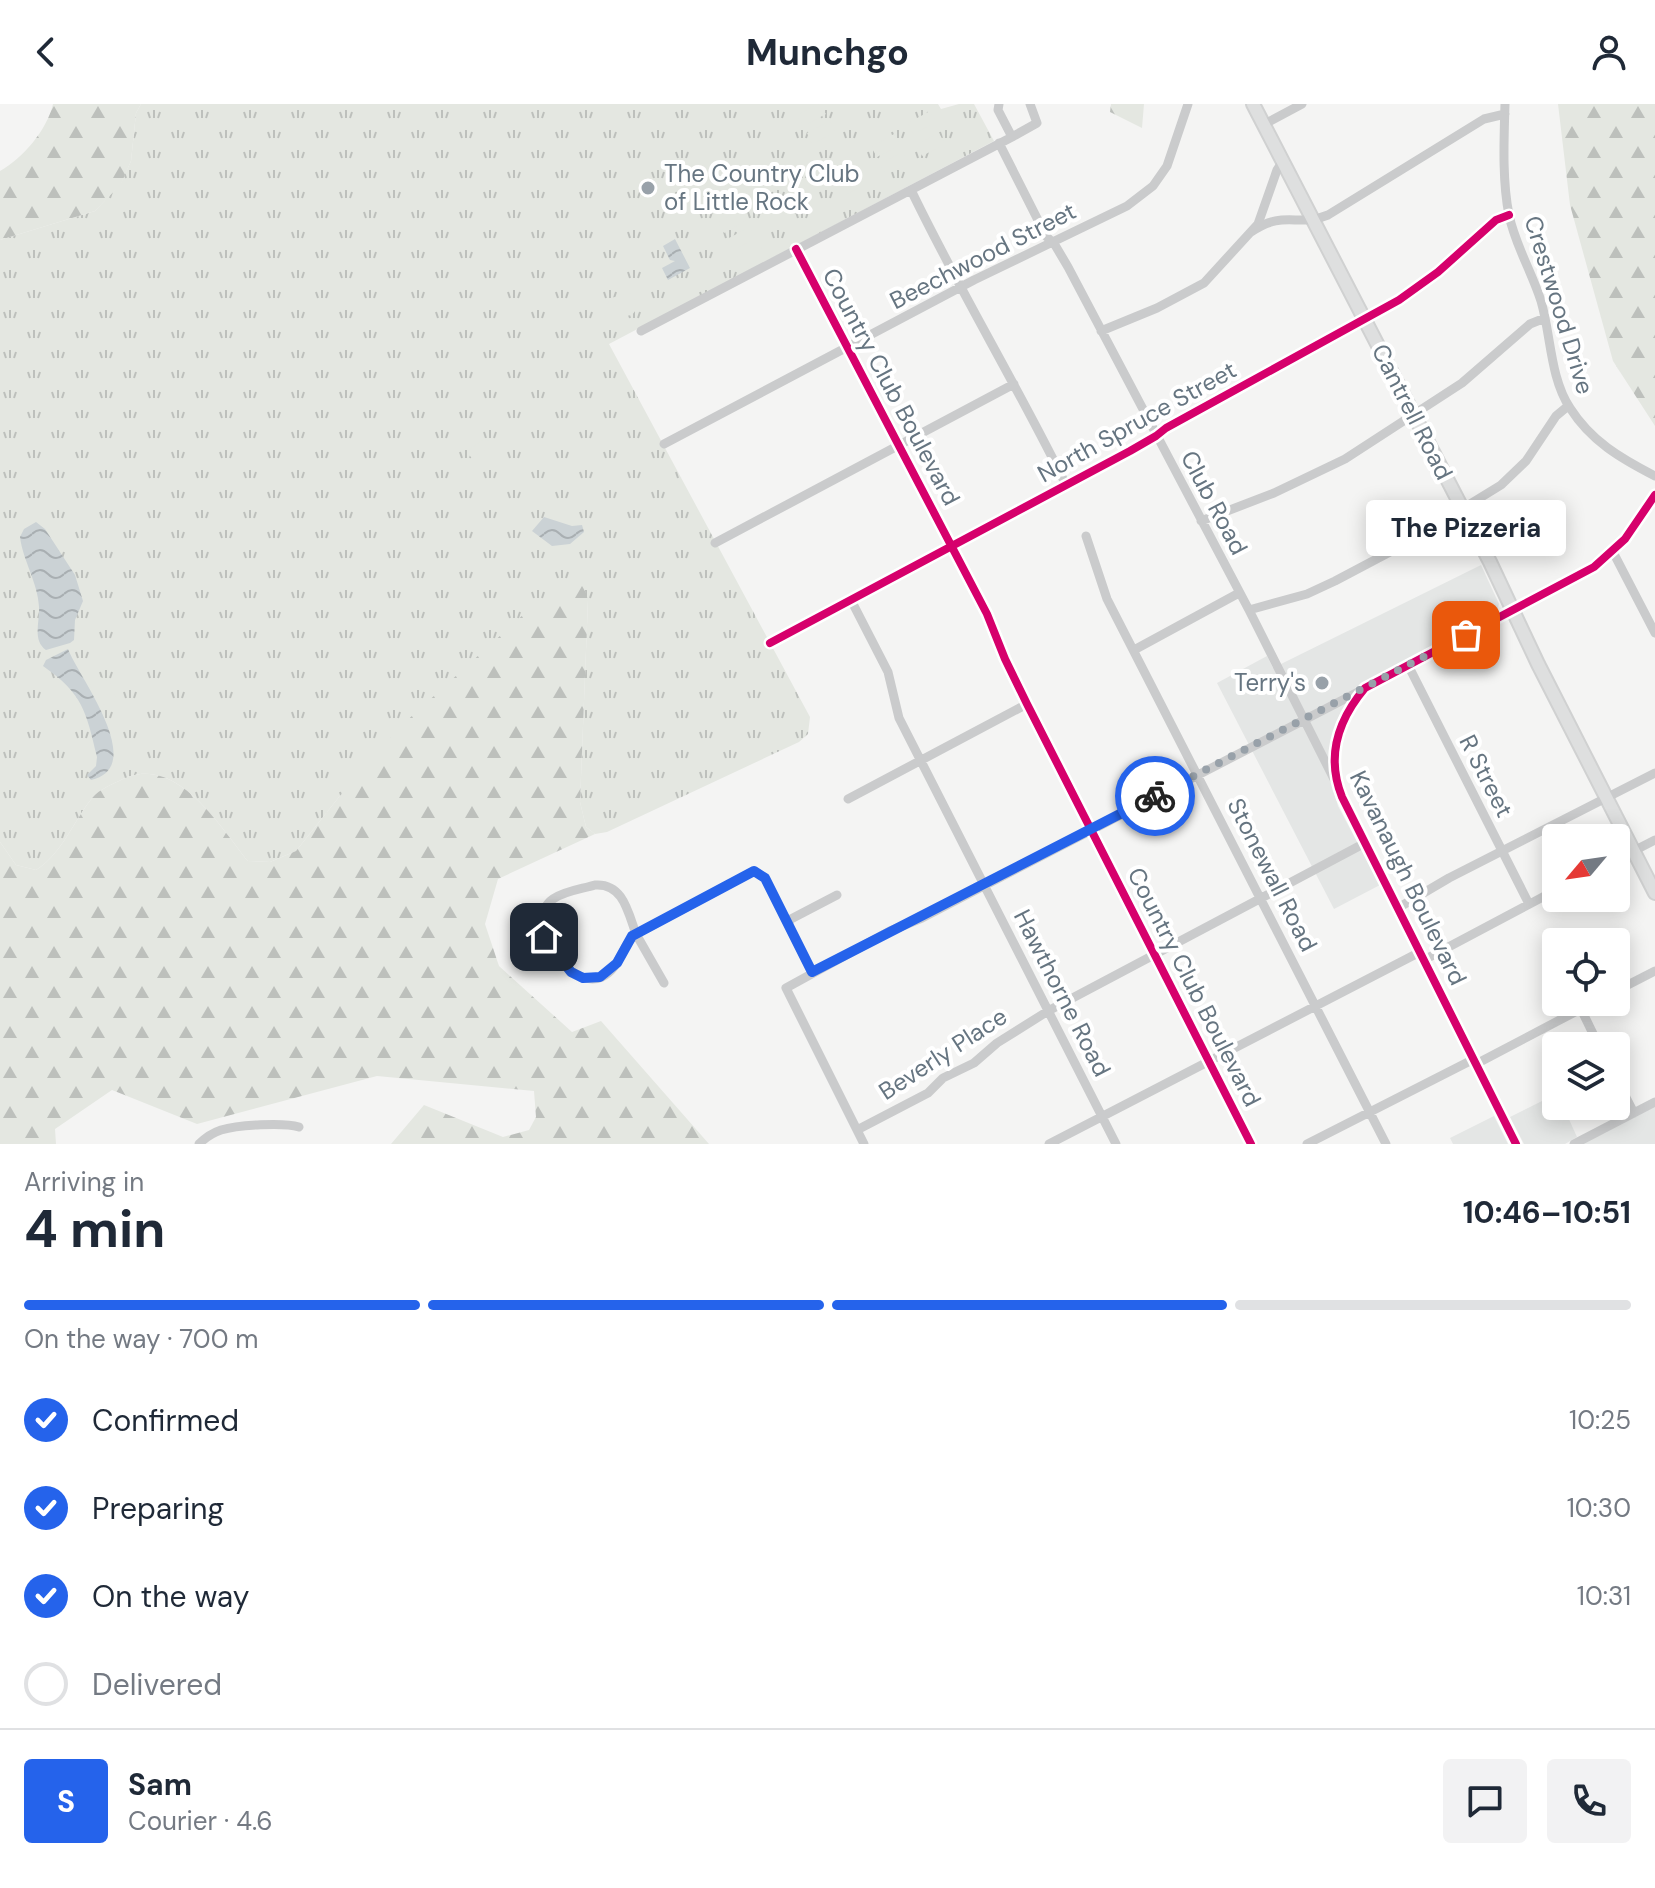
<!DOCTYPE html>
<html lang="en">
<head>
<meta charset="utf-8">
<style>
  :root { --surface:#fff; --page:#f2f2f3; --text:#1f2937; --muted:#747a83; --line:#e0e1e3; --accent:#2563eb }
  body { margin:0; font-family:"DM Sans",sans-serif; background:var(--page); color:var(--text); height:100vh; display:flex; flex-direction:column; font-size:30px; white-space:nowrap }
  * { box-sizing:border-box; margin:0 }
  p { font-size:26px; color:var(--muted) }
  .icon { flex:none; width:44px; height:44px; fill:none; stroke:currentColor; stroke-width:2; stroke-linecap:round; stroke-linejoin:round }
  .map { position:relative; height:1040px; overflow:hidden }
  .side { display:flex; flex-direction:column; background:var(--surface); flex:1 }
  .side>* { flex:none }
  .needle { width:52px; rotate:241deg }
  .fabs { position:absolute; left:1542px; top:720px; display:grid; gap:16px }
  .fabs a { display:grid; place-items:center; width:88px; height:88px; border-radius:8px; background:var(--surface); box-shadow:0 4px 20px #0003; font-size:40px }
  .pin { position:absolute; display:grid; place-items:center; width:68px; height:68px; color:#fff; margin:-34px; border-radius:16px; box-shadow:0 4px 12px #0006 }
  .courier { position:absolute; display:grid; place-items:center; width:80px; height:80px; margin:-40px; border:6px solid #2563eb; border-radius:50%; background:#fff; color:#222; box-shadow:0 2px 10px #0007 }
  .bubble { position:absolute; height:56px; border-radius:8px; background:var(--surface); box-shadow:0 4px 20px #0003; font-size:26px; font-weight:700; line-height:56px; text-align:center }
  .headline em { font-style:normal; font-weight:700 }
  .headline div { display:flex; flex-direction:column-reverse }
  .headline { display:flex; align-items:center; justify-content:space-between; height:136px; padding:0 24px }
  h1 { font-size:52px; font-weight:700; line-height:60px }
  .bar { display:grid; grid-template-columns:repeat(4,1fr); gap:12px 8px; align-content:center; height:96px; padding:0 24px }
  .bar i { height:10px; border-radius:6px; background:var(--line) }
  .bar .selected { background:var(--accent) }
  .bar p { grid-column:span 4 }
  .line { display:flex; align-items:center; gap:20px; padding:0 24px; border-top:2px solid var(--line) }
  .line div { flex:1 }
  .round { display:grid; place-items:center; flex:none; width:84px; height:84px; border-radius:8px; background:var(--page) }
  ol { padding:0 24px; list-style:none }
  li { display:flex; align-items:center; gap:24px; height:88px }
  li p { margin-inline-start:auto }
  li .icon { padding:8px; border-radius:50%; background:var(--accent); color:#fff; stroke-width:4 }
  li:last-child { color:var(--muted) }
  li i { width:44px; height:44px; border:4px solid var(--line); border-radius:50% }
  header { display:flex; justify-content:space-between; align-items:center; height:104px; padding:0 24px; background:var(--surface); font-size:36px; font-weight:700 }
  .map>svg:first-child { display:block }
</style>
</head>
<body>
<header><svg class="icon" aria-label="back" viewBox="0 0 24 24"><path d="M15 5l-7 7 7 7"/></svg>Munchgo<svg class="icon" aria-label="person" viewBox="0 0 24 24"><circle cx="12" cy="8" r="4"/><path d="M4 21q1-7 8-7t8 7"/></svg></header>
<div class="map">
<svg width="1655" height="1040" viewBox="0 0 1655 1040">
  <defs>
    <pattern id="grass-tufts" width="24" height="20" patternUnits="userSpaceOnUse" patternTransform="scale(2)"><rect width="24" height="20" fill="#e4e7e1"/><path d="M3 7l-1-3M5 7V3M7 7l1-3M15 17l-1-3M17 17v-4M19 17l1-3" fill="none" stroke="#bdc0bc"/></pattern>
    <pattern id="forest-firs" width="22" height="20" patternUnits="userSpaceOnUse" patternTransform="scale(2)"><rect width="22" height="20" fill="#e4e7e1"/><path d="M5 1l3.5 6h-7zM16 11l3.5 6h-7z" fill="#bdc0bc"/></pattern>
    <pattern id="water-waves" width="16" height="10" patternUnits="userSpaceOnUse" patternTransform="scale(2)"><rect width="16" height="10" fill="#cbd2d5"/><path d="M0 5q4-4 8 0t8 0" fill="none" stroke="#a9afb2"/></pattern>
  </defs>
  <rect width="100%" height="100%" fill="#f4f4f3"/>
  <path fill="#e4e6e5" d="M1481,461L1499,500L1497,508L1356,583L1338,615L1330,654L1333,684L1338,702L1380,781L1334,805L1217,579L1267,552L1273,564L1283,559Z
    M1556,990V1002H1563L1577,1033L1565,1040H1524L1510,1013Z
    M1655,998V1040H1574Z
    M1494,1012L1508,1040H1453L1450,1034Z"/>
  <path fill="url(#grass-tufts)" d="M141,0H938L941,5L959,0H974L994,37L609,240L810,613L808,630L799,638L607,728L595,730L586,723L580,698L588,496L339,693L296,747L270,758L248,757C219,721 174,646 119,677C110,681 99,686 93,693C73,717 63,749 36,766L16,761L0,738V136L95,107L121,79L131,57L136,9Z"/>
  <path fill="url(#forest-firs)" d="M53,0H141L136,9L131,57L121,80L95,107L0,136V67C23,54 47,26 53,0Z
    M1111,0H1144L1142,24L1110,8Z
    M1558,0H1655V322L1613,257L1570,101Z
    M569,481H583L588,496L580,698L586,723L595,730L498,775L485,820L499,862L572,928L601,917L709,1040H391L424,1001L503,1033L529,1026L536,1013L534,987L377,972L197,1020L112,986L55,1025L56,1040H0V738L16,761L36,766C63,749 73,717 93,693C99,686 110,681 119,677C174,646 219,721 248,757L270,758L296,747L339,693L402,621L524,510Z"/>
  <path fill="#e4e7e1" d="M818,0L826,10L803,22L797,11Z
    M930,7L936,18L913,30L908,19Z
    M830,17L835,28L812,40L807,29Z
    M939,29L945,40L922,52L916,41Z
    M894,30L900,41L877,53L871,43Z
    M903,48L909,59L886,71L880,60Z
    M849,52L854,63L831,76L826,65Z
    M858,70L864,81L841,93L835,82Z
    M741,105L747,116L724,129L718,118Z
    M750,123L756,134L733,146L727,135Z
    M760,141L765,152L742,164L736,153Z
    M630,189L635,196L636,206L632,211L626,212L606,202L611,194Z
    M485,334L491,339L490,343L472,354L469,351V346Z
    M95,572C108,573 119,586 114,599L106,601L98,598L89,578Z"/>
  <path fill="url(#water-waves)" d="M675,135L690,164L668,176L662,164L675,157L670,156L663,142Z
    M544,413L572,422L582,421L584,428L570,440L552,442L532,427Z
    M36,418L45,425L75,471L83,497L75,516L74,536L70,539L46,546C32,536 40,518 39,503C38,479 23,457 20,433L24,425Z
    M68,545C78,572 149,663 91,676L87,671L96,662L97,653C86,607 83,590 43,562L46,556Z"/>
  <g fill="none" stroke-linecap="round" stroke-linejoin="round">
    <defs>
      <path id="major" d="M1253,0L1490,458L1538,560L1655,789"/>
    </defs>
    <use href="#major" stroke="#d0d1d1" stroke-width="16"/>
    <path stroke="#cacbcc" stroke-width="9" d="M999,0L998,6L1012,33L1037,19L1030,0
      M1505,0C1504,35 1502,76 1509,111C1515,141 1532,168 1541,197C1551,231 1550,274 1570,304C1591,337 1620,354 1655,372
      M1263,21L1302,0
      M999,39L1046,132L1055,141L1068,163L1249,506L1334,675
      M911,86C959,186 1017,281 1066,381
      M1251,128C1285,105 1297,124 1328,111L1484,15L1505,10
      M796,145L987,510L1005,555L1027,600L1251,1040
      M641,227L1012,33
      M1101,227L1157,204L1204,179L1258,120L1277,66L1283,57
      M664,340L974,176L1127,102L1153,82L1167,62L1188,0
      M1201,417L1274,389L1345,355L1462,279L1530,220L1545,214
      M1086,432L1107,495L1386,1040
      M715,439L1014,280
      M1613,448L1655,529
      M851,496L888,568L899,614L1116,1040
      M1249,506L1307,490L1335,477L1405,440L1501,381L1526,357L1556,312L1568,302
      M770,539L1130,347L1156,332L1166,324L1399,196L1438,168L1496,116L1509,111
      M1134,546L1239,489
      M1408,561L1529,800
      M848,695L1027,600
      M1616,756L1655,736
      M595,781C623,779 628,808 636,830C621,841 621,864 602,873C569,887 520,819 553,795C564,787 582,785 595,781Z
      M1398,804L1449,774L1655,669
      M788,820L791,815L837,791
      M1424,856L1556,786
      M664,879L636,830L754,767L765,774L812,868
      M1616,887L1655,867
      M1581,905L1599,942
      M1476,960L1594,898
      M1616,974L1634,1009
      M857,1026L928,989L943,974L974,959L997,939L1048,907L1365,739
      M199,1040C205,1034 212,1029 221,1026C238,1021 283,1018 299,1023
      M864,1040L786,884L890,827L922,814L1362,586
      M1049,1040L1420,848
      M1307,1040L1474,955
      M1516,1040L1342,693C1326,653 1338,616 1365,584L1594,463L1625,435L1655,391
      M1574,1040L1655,998"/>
    <use href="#major" stroke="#dedfdf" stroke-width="12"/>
    <defs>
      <path id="cycleway" d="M796,145L987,510L1005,555L1027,600L1251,1040
        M770,539L1130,347L1156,332L1166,324L1399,196L1438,168L1496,116L1509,111
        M1516,1040L1342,693C1326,653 1338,616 1365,584L1594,463L1625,435L1655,391"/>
    </defs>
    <use href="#cycleway" stroke="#fff" stroke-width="13"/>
    <use href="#cycleway" stroke="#d6006c" stroke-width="8"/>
  </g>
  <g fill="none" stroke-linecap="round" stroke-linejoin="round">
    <path stroke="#98a1a9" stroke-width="8" stroke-dasharray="0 14.4" d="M1155,692L1466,531"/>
    <path stroke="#2563eb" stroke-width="10" d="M544,833L571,868L583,874L600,873L617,859L632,832L754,767L765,774L812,868L1155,692"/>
  </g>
  <g fill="#98a1a9" stroke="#fff" stroke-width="3">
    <circle cx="648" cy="84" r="8"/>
    <circle cx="1322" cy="579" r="8"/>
  </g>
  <g text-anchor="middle" stroke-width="8" stroke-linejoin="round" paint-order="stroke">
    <g font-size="24" fill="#667581" stroke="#fff" text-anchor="start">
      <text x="664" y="78">The Country Club<tspan x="664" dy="28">of Little Rock</tspan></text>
      <text x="1306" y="587" text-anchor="end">Terry's</text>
    </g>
    <g font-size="24" fill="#667581" stroke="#fff">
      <text transform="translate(983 152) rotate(-27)" y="8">Beechwood Street</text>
      <text transform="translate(1559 201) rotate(73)" y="8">Crestwood Drive</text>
      <text transform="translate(891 283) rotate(62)" y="8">Country Club Boulevard</text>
      <text transform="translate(1412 308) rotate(63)" y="8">Cantrell Road</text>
      <text transform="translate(1137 318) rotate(-29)" y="8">North Spruce Street</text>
      <text transform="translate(1214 399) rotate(62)" y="8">Club Road</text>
      <text transform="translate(1486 672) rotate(63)" y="8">R Street</text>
      <text transform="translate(1272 771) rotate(63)" y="8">Stonewall Road</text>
      <text transform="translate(1408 774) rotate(64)" y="8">Kavanaugh Boulevard</text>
      <text transform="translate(1194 883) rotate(63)" y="8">Country Club Boulevard</text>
      <text transform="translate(1062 889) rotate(63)" y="8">Hawthorne Road</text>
      <text transform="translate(943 950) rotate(-33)" y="8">Beverly Place</text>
    </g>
  </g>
</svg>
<div class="fabs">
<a><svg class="needle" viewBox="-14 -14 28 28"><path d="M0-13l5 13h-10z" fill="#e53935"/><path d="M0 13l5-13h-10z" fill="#747a83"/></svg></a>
<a><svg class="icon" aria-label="locate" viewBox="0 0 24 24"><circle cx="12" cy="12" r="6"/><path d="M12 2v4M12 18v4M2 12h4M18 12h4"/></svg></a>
<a><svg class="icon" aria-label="layers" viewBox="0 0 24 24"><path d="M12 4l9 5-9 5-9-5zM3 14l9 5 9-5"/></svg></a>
</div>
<div class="pin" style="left:1466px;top:531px;background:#ea580c"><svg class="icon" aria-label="bag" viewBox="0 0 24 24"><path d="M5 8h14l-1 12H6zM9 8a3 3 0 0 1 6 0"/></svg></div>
<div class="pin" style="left:544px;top:833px;background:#1f2937"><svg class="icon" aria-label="home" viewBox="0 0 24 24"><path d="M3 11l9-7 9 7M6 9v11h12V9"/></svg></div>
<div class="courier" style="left:1155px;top:692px"><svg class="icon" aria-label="bike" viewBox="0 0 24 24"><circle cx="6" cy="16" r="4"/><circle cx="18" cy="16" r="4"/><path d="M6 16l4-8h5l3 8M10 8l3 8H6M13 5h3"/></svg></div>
<div class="bubble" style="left:1366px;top:396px;width:200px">The Pizzeria</div>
</div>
<section class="side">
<div class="headline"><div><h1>4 min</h1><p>Arriving in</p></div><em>10:46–10:51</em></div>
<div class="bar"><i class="selected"></i><i class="selected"></i><i class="selected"></i><i></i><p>On the way · 700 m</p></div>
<ol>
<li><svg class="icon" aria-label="check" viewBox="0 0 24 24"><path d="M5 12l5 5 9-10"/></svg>Confirmed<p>10:25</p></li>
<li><svg class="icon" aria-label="check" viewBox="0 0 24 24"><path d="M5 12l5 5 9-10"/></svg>Preparing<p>10:30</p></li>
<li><svg class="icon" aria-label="check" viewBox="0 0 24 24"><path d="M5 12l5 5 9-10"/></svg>On the way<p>10:31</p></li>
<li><i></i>Delivered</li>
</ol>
<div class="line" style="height:144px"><b class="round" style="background:var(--accent);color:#fff">S</b><div><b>Sam</b><p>Courier · 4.6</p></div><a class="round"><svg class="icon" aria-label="chat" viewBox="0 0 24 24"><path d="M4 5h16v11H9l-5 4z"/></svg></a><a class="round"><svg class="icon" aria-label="phone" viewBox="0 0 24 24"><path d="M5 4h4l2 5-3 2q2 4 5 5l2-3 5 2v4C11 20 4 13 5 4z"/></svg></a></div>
</section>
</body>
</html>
